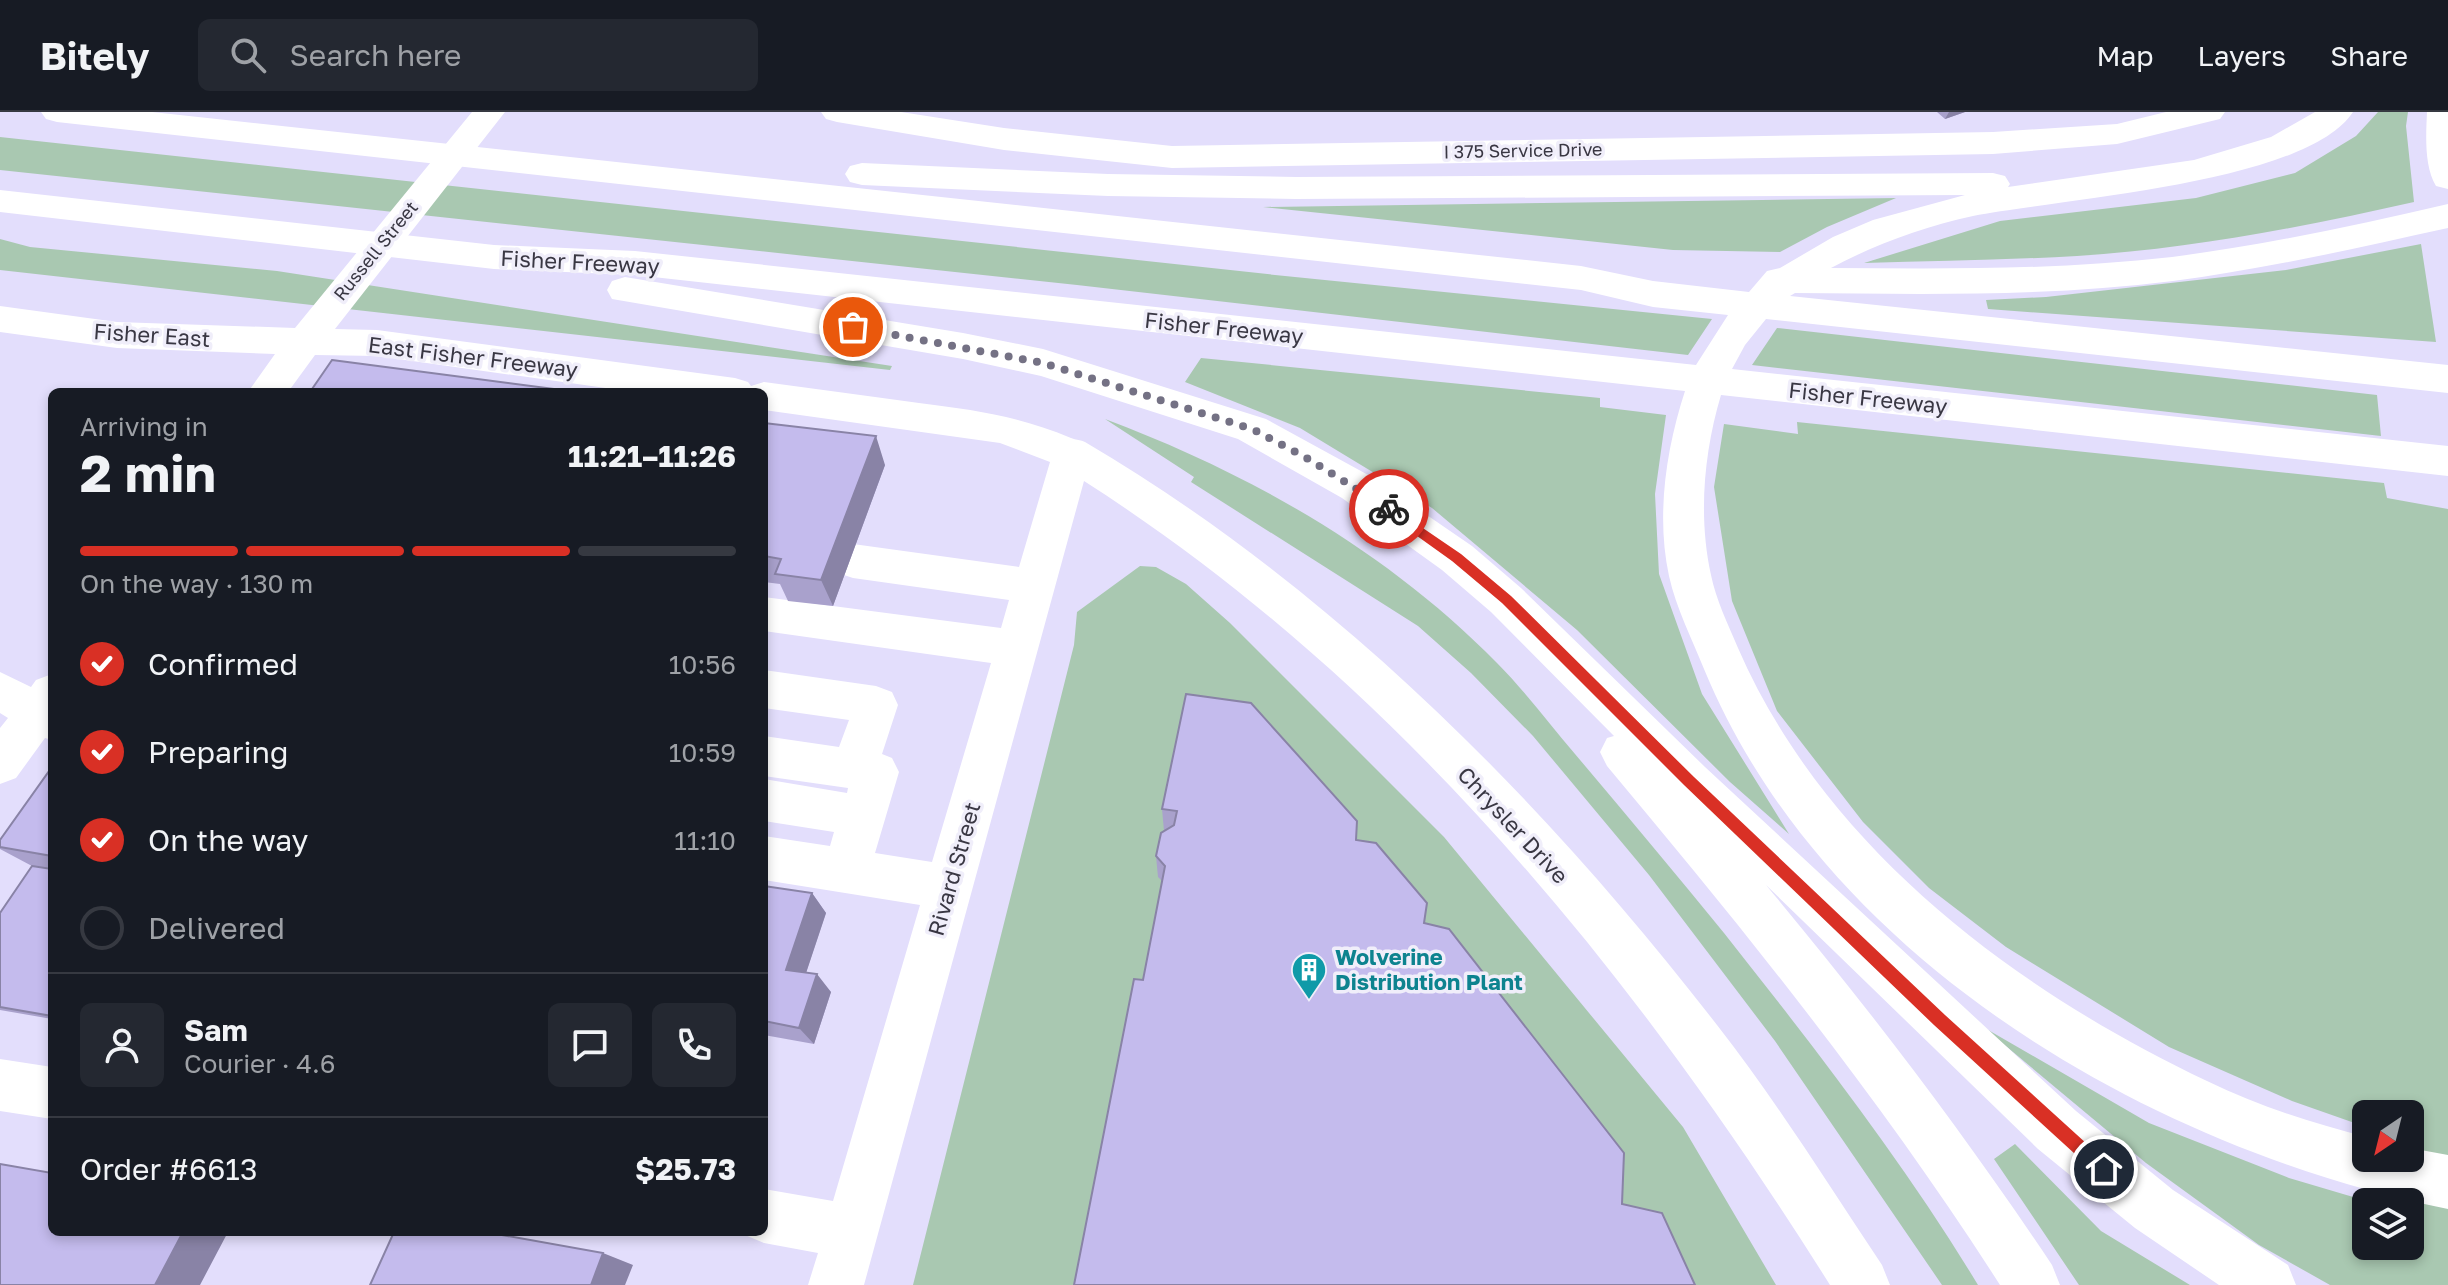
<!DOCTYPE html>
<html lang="en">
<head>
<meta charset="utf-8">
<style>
  :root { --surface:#171b24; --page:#242831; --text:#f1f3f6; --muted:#9ea1a6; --line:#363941; --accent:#d93025 }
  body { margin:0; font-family:"Golos Text",sans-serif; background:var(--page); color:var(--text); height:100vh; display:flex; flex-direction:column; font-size:30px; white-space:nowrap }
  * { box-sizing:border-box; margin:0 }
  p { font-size:26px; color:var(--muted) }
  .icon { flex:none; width:44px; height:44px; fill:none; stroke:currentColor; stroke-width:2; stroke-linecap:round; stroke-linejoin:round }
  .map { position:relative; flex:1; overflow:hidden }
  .details { position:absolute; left:48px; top:276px; width:720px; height:848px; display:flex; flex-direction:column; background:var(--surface); border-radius:12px; box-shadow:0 4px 12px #0003 }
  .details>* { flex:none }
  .needle { width:52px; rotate:215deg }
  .tools { position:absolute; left:2352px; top:988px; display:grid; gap:16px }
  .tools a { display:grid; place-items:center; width:72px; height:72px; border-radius:12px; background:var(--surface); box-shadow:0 4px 12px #0003; font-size:40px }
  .pin { position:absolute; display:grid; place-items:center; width:68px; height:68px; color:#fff; margin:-34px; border:4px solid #fff; border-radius:50%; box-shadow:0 2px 8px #0007 }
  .courier { position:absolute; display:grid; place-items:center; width:80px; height:80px; margin:-40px; border:6px solid #d93025; border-radius:50%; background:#fff; color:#222; box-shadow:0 2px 10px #0007 }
  .head em { font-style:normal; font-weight:700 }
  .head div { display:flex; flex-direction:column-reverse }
  .head { display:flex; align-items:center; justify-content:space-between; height:136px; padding:0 32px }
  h1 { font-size:52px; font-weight:700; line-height:60px }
  .bar { display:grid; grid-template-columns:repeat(4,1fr); gap:12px 8px; align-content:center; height:96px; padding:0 32px }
  .bar i { height:10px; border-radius:6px; background:var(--line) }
  .bar .current { background:var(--accent) }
  .bar p { grid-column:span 4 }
  .line { display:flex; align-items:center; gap:20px; padding:0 32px; border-top:2px solid var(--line) }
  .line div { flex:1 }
  .round { display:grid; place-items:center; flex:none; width:84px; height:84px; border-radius:12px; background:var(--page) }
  ol { padding:0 32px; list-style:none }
  li { display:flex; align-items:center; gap:24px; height:88px }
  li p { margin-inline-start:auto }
  li .icon { padding:8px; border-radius:50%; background:var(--accent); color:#fff; stroke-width:4 }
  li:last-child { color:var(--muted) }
  li i { width:44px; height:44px; border:4px solid var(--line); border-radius:50% }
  header { display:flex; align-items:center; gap:48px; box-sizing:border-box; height:112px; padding:0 40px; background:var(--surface); border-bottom:2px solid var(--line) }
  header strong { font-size:38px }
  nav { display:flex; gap:44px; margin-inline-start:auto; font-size:28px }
  .search { width:560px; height:72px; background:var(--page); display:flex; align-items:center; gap:20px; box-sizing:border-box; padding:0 28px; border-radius:12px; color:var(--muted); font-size:30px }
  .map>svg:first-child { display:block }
</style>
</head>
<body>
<header>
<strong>Bitely</strong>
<div class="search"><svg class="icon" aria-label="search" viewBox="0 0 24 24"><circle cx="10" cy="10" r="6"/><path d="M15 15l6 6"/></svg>Search here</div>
<nav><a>Map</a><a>Layers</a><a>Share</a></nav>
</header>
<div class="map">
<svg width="2448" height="1173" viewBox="0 0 2448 1173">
  <rect width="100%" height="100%" fill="#e3defc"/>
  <path fill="#a9c8b1" d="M2378,0H2408L2406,14L2414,90C2303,115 2191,137 2077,144C2007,148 1935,149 1864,151L2000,109L2196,86L2295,61L2356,24Z
    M0,25L1285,164L1712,207L1688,243L1077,173L0,58Z
    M1896,86L1827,115L1780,140L1673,138L1263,95Z
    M0,127L30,135L277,159L892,254L890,258L0,158Z
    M2421,132L2436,230L1988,197L1986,188L2046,185L2286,158Z
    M1777,216L2377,283L2381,324L1752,253Z
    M1201,246L1600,286V295L1666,303L1655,382L1659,462L1702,582L1789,722L1730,670L1577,518L1432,396L1300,316L1185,270Z
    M1105,307C1251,362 1387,439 1497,551C1525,579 1549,612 1575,642C1625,701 1675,761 1724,821C1814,935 1903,1049 1978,1173H1942L1775,929L1649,763L1533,624L1471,561L1418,514L1191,370L1194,365Z
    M1797,310L2384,371L2387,386L2448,397V1173H2330L2259,1133L2146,1051L1983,915L2149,1011L2289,1066L2370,1090H2366V1134H2410V1090H2406L2400,1046H2410V1002H2366V1015L2292,989L2169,935L2006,835L1929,776L1863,710L1777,599L1732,489L1714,375L1724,312L1798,322Z
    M1140,454L1156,455L1186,472L1230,511L1444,725L1683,1015L1776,1173H913L1074,533L1077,500Z
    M2015,1032L2101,1119L2190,1173H2079L1994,1047Z"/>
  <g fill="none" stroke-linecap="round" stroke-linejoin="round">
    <path fill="#fff" fill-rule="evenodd" d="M472,0H505L335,217L377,218L735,266L748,270L751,274L764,270C816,277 868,284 919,291C975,298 1018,304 1071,326C1076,328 1081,328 1085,330C1332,475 1543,688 1717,913C1777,990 1828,1072 1882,1153L1890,1173H1830C1634,861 1398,570 1084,369L864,1173H808L818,1141L764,1131L745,1123L743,1120H764V1077L833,1089L920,793L764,768V724L830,734L834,720L764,709V667L847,681L848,676L764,664V624L839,635L849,608L764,596V558L876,574L892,580L898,593L882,642L892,646L899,660L875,741L932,750L991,551L764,519V485L1001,516L1009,488L853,466L838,461L832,449L838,437L853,432L1019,455L1050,350L1000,331L764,298V280H634L377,244L315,243L288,280H248L275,242L117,236L0,220V194L117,210L295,216Z
      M821,0H901L1004,16L1172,34L1993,20L2117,12L2166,0H2225L2220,7L2117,32L1993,42L1172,56L1004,38L837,10L826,7Z
      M0,560L31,575L36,568L52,562V628L45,626L16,666L0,672V616L8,606L0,601Z
      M0,947L52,955V1007L0,999Z"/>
    <path fill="#fff" fill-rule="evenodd" d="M41,0H152L1581,154L1653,169L1749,180L1767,159L1780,156L1833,125L1873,108L1965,83L1296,87L1108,84L862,73L850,70L845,62L850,54L862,51L1108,62L1296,65L1993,61L2005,64L2010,72L2008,75L2194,48L2271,25L2315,0H2353C2306,72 2058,87 1973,104C1923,115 1876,132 1831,156C1944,157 2059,158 2172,145C2265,133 2357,113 2448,92V116C2357,136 2266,157 2173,169C2048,185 1920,182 1795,181L1790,184L2448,253V281L1766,207L1745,233L1732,257L2448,334V364L1721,283C1704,340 1698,404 1711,463C1716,488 1728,512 1738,536C1825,736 2015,878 2207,969C2258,994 2312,1011 2366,1025V1046H2410V1036L2448,1043V1097C2151,1037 1824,848 1704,557C1692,527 1676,496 1669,464C1656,404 1666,337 1685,279L635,163L494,157L0,100V78L494,133L635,139L1696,253L1728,203L1653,195L1581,178L57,10L46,7Z
      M2427,0H2448V77L2436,74C2424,54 2426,23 2427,0Z
      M625,165L963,221L1043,237L1266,307L1370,364L1472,434L1521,476L1705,655L2076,999L2173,1078L2288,1153L2296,1173H2219L2135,1116L2038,1037L1766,773C1868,895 1964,1021 2052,1153L2060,1173H2000C1883,990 1747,821 1607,654L1600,640L1607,626L1614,624L1491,500L1442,458L1342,386L1238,327L1041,264L963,247L612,187L607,178L612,169Z"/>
  </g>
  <path fill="#a9a1cc" d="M1937,0H1965L1945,7Z
    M764,311L885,353L833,494L788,489L780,472L764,470Z
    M52,655V907L0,898V801L32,754L0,737V728Z
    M1162,697L1356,728L1424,811L1622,1092L1695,1173L1143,868L1162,769L1158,765L1156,744L1164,719Z
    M764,774L812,781L826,801L806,861L831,880L814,932L764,923Z"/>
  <path fill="#8983a6" d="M1949,0H1965L1945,7Z
    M876,324L885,353L833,494L821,468Z
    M812,781L826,801L801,876L786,858Z
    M817,862L831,880L814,932L799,916Z
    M183,1120H228L200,1173H155Z
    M603,1141L633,1153L625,1173H591Z"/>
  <path fill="#c4bbed" stroke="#8983a6" stroke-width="2" d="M332,248L577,280H310Z
    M764,311L876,324L821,468L775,462L781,447L764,444Z
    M1186,582L1251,591L1357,709L1356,728L1376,731L1427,791L1424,811L1449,817L1624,1041L1622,1092L1662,1101L1695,1173H1074L1134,867L1143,868L1165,754L1156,744L1161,721L1174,713L1177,699L1162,697Z
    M52,655V744L0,735V728Z
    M32,754L52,757V904L0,895V801Z
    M764,774L812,781L786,858L817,862L799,916L764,909Z
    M0,1052L52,1061V1120H183L155,1173H0Z
    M394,1120H485L603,1141L591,1173H370Z"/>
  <path fill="#d93025" d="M1389,393L1461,442L1511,484L1694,665L1945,903L2109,1052V1063H2098L1934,913L1684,673L1502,491L1452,449L1385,401L1383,397Z"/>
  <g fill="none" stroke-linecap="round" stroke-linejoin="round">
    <path stroke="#747184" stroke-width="8" stroke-dasharray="0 14.4" d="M853,215L1043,251L1252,317L1305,345L1389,397"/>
  </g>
  <defs>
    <symbol id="building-pin" viewBox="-11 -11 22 30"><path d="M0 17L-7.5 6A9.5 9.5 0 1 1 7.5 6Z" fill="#0f9aa8" stroke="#f0eefa"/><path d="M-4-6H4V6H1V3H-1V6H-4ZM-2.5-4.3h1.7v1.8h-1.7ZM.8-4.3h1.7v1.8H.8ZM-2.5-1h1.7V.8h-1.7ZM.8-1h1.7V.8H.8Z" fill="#fff"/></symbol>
  </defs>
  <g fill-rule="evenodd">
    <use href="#building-pin" x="1289" y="838" width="40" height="54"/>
  </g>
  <g text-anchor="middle" stroke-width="7" stroke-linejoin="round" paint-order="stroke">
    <g font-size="18" fill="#393743" stroke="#f0eefa">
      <text transform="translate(1523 39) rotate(-1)" y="6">I 375 Service Drive</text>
      <text transform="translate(376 139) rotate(-51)" y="6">Russell Street</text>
    </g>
    <g font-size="22" fill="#393743" stroke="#f0eefa">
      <text transform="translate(580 150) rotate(3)" y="8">Fisher Freeway</text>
      <text transform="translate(1224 216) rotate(6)" y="8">Fisher Freeway</text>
      <text transform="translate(152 223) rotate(4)" y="8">Fisher East</text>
      <text transform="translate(473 245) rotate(7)" y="8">East Fisher Freeway</text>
      <text transform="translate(1868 286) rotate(6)" y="8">Fisher Freeway</text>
      <text transform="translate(1513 713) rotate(47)" y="8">Chrysler Drive</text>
      <text transform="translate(954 757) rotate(-74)" y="8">Rivard Street</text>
    </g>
    <g font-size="22" font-weight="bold" fill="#0d838f" stroke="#f0eefa" text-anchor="start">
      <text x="1335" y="853">Wolverine<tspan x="1335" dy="25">Distribution Plant</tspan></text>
    </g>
  </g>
</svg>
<div class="tools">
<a><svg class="needle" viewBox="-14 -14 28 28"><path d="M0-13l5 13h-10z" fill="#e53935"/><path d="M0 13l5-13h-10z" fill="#9ea1a6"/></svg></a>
<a><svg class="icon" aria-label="layers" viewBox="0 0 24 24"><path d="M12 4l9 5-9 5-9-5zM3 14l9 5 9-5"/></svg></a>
</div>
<div class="pin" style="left:853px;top:215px;background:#ea580c"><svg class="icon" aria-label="bag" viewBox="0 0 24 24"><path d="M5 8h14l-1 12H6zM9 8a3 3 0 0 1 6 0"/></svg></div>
<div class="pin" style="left:2104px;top:1057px;background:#1f2937"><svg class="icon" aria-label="home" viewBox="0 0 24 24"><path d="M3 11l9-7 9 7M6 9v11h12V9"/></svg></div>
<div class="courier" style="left:1389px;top:397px"><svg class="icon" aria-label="bike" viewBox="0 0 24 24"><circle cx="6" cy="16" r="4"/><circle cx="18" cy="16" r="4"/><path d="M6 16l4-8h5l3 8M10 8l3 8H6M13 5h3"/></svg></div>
<section class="details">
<div class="head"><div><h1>2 min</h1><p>Arriving in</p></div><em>11:21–11:26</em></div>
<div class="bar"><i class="current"></i><i class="current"></i><i class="current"></i><i></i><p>On the way · 130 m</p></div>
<ol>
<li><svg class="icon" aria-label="check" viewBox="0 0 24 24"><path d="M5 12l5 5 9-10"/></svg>Confirmed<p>10:56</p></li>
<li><svg class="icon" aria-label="check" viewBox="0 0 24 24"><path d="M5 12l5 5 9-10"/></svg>Preparing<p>10:59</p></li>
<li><svg class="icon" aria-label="check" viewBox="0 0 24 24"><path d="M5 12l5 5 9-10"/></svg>On the way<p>11:10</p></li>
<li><i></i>Delivered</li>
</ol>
<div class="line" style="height:144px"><a class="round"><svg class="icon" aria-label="person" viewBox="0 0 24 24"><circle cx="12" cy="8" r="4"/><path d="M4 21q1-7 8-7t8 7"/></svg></a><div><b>Sam</b><p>Courier · 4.6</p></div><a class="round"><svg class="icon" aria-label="chat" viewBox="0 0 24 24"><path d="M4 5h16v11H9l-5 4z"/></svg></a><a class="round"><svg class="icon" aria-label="phone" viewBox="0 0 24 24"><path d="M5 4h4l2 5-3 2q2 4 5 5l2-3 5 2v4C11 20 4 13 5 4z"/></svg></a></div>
<div class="line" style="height:104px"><div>Order #6613</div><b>$25.73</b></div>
</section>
</div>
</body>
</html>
